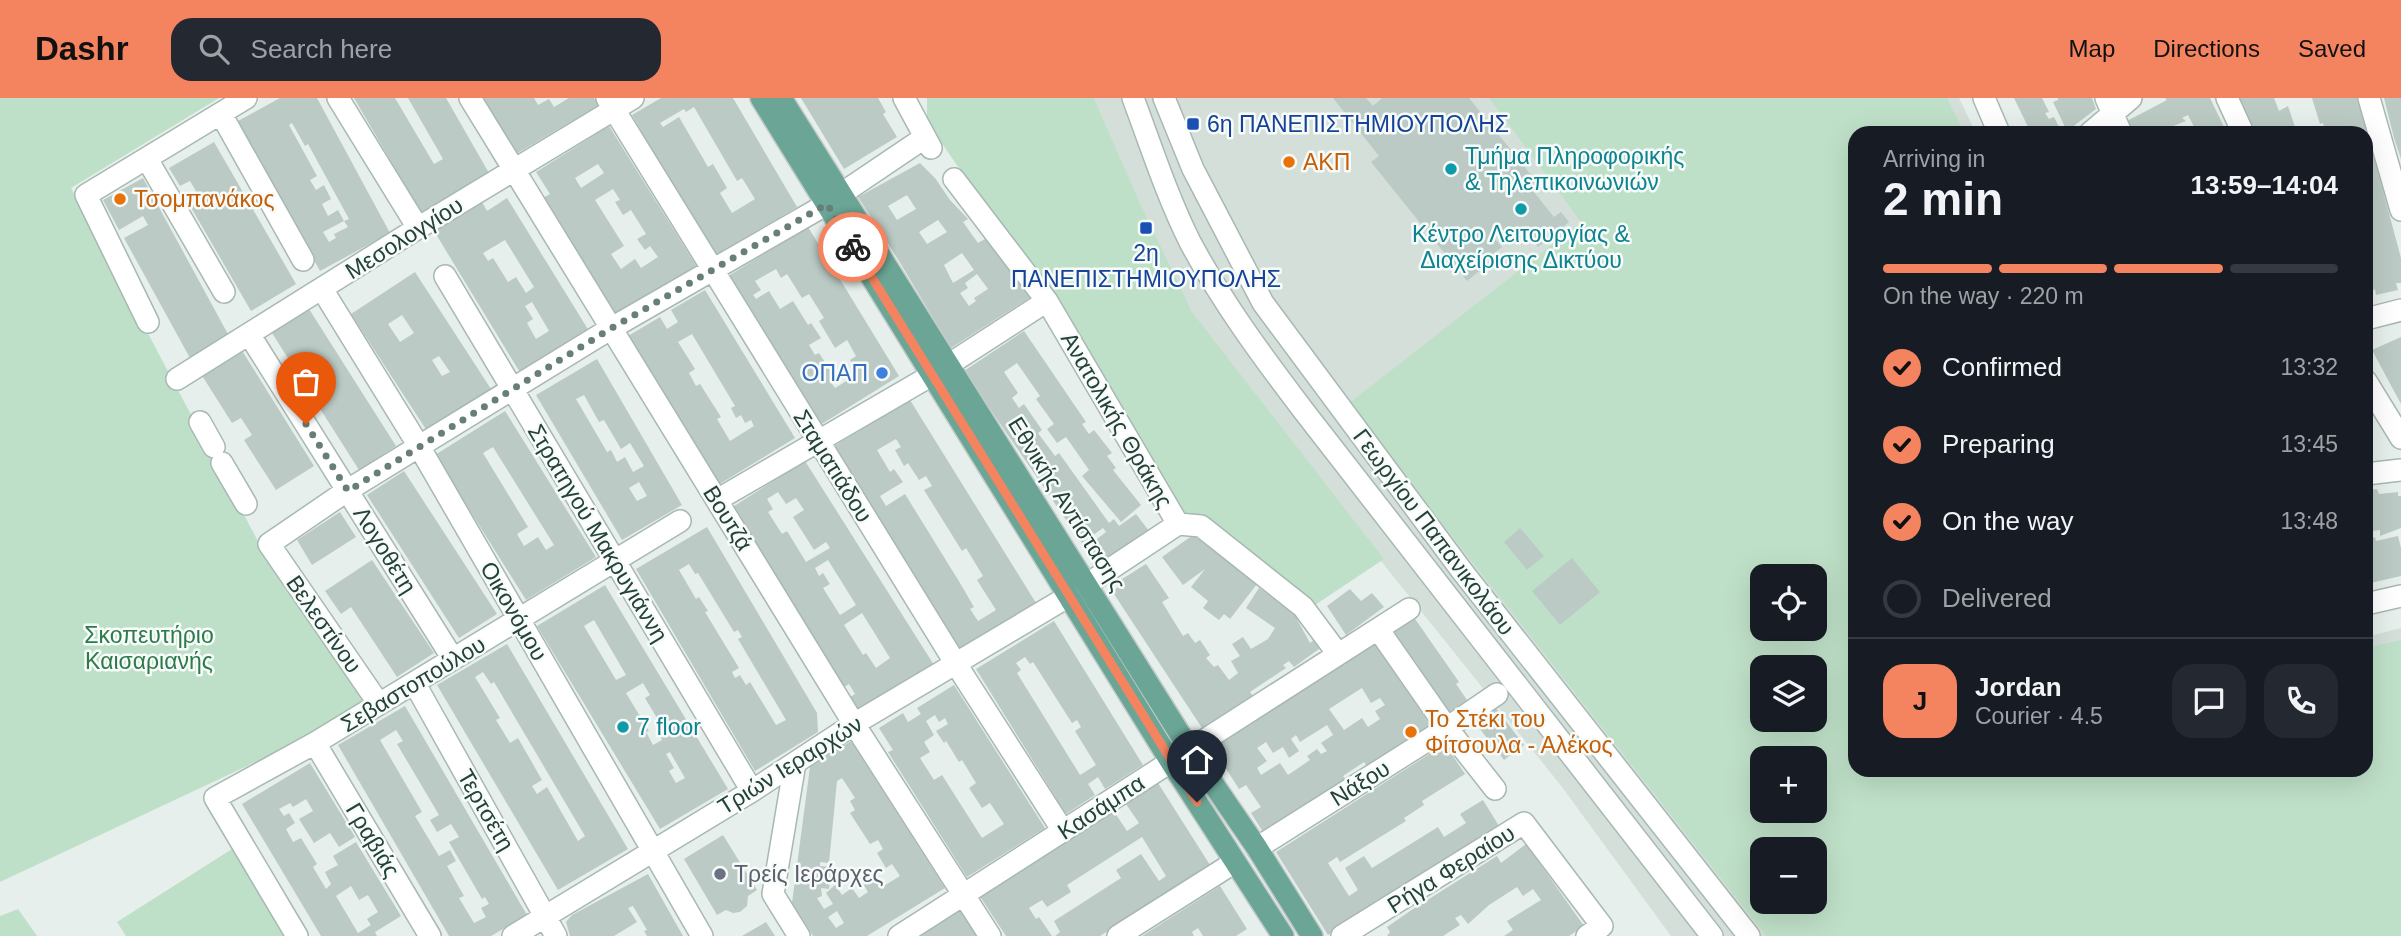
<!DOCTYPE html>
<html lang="en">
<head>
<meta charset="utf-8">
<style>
  :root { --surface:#171b24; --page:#242831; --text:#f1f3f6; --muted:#9ea1a6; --line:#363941; --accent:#f4845f }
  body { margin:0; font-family:Arial,sans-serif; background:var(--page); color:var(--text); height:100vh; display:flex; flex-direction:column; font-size:26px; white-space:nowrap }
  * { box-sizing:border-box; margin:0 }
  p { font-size:23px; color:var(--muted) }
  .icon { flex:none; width:38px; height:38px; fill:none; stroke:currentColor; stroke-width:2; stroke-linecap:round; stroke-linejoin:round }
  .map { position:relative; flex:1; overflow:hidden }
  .details { position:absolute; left:1848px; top:28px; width:525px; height:651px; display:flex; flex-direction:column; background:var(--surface); border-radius:21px; box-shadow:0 7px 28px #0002 }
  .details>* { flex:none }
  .buttons { position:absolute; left:1750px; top:466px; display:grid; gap:14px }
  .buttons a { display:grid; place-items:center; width:77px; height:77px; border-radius:14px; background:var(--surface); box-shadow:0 7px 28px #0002; font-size:35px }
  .pin { position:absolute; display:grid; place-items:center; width:60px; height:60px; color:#fff; margin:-72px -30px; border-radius:50% 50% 50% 0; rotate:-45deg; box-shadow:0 0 7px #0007 }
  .pin .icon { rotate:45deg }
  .courier { position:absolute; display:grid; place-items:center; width:70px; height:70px; margin:-35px; border:5px solid #f4845f; border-radius:50%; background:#fff; color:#222; box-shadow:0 2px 9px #0007 }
  .summary em { font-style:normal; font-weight:600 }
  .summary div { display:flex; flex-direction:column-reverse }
  .summary { display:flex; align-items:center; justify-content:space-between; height:119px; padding:0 35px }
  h1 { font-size:46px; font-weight:600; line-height:52px }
  .bar { display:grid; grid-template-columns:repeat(4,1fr); gap:10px 7px; align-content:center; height:84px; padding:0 35px }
  .bar i { height:9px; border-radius:5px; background:var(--line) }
  .bar .selected { background:var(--accent) }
  .bar p { grid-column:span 4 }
  .line { display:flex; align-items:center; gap:18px; padding:0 35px; border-top:2px solid var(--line) }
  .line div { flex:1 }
  .round { display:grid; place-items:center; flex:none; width:74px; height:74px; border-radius:21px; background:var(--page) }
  ol { padding:0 35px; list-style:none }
  li { display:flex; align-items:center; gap:21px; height:77px }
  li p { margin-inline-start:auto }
  li .icon { padding:7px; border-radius:50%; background:var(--accent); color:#111; stroke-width:4 }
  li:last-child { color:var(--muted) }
  li i { width:38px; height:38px; border:4px solid var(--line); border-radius:50% }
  header { display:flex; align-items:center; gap:42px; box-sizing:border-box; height:98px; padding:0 35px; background:var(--accent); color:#111 }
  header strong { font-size:33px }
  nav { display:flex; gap:38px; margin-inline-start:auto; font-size:24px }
  .search { width:490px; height:63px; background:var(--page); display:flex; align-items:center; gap:18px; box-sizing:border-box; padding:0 24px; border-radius:21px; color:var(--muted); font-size:26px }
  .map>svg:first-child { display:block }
</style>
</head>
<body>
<header>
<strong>Dashr</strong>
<div class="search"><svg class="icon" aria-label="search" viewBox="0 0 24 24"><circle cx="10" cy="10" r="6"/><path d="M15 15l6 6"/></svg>Search here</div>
<nav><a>Map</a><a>Directions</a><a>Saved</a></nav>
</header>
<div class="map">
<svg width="2401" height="838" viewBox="0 0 2401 838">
  <rect width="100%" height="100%" fill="#e6efeb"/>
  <path fill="#d4dfda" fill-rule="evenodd" d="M1094,0H1959L1976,35H1855V672H2366V539L2401,530V838H1671L1562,689L1251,301L1183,208ZM1762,478H1815V530H1762ZM1762,569H1815V621H1762ZM1762,660H1815V712H1762ZM1762,751H1815V803H1762Z"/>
  <path fill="#bfe0c8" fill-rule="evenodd" d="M0,0H219L71,90L261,449L367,603L279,653L0,784Z
    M927,0H1094L1138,101L1192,214L1384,461L1312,509L1214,429L1179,412L1051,202L927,24Z
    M1489,0H1947L1964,35H1855V672H2366V550L2401,542V838H1766L1348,306L1581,124ZM1762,478H1815V530H1762ZM1762,569H1815V621H1762ZM1762,660H1815V712H1762ZM1762,751H1815V803H1762Z
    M232,751L285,838H126L117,824Z
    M18,811L37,838H0V818Z"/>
  <path fill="#bbcac4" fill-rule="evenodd" d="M280,0H317L390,135L320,173L238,23ZM292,25L305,48L308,46L349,121L344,123L348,129L334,136L336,140L329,144L323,134L344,123L338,112L328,118L322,106L331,101L324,87L316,92L310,82L317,78L289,27Z
    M354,0H395L434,66L443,61L408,0H446L489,75L421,115Z
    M483,0H534L538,7L549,1L554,9L569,0H594L599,7L516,56Z
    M661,0H733L797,109L714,158L632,17ZM694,9L737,83L742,80L755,101L732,115L720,95L727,90L713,66L708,69L679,19L663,29L660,25L684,11L686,14Z
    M801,0H878L886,14L883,16L897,39L844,71Z
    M1333,0H1366L1373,8L1382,0H1469L1539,87L1533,93L1554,119L1561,114L1569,124L1538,149L1531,140L1524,146L1509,128L1494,140L1502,149L1480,166L1483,170L1467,183L1371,64L1379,58Z
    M2014,0H2042L2049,14L2045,15L2049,21L2054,19L2062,35H2031Z
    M2058,0H2092L2096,11L2067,33L2053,4L2058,2Z
    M2165,0H2210L2227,35H2192L2196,33L2188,17L2182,20L2186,23L2171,29L2176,35H2132L2127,23L2167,2Z
    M2238,0H2274L2279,13L2288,8L2297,35H2255Z
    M2312,0H2358L2401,160V185H2396L2398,192L2376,197L2375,191L2367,196L2366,192V35H2326L2323,25L2320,26Z
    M2384,0H2401V61L2394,40Z
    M609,28L697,169L617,219L543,100L550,96L536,74ZM598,66L604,75L581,90L575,80ZM613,91L620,102L615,104L623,117L631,112L646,136L637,141L645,152L650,148L658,159L641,170L635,161L621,171L611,156L624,148L595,102Z
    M214,44L296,186L251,213L185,99L196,93L190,83L180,88L169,70Z
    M920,65L935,80L950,102L968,121L963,124L978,145L985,141L1016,174L1031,199L951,250L899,163L858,99ZM907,97L916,111L897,122L888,108ZM938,122L947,134L927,146L919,134ZM962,155L974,172L953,185L944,167ZM977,176L988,191L974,200L976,203L969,208L960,195L968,190L965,185Z
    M143,80L229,238L190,260L124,140L148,127L143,118L119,132L103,102Z
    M507,100L589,233L521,276L434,133L482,104L487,113ZM505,142L534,189L526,195L516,179L508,184L493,160L488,163L483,155ZM532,204L549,233L536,241L527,225L533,221L525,208Z
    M808,129L899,278L817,329L725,180ZM776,171L781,180L787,176L802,200L809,196L824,220L819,223L835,250L847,242L856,258L850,262L856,271L845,277L848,282L835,290L830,283L835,280L819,255L815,257L809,247L821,240L811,225L808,227L793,203L780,211L769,193L756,201L753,197L761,192L755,183Z
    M415,174L491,291L427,333L351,216ZM402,217L414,235L400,244L388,226ZM439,258L450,274L442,278L432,262Z
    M705,192L795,340L718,387L628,238L660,219L667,231L678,224L671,212ZM692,236L735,308L731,310L736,320L741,317L745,325L751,322L754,328L730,343L717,321L721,319L700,286L696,288L689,275L695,271L678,244Z
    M309,211L396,348L359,372L272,235Z
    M1024,233L1086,324L1082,326L1089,336L1094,332L1112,355L1107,358L1116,370L1113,372L1141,407L1121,424L1082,378L1089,372L1066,339L1057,345L1047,331L1054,326L1036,301L1040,298L1017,265L1004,274L1018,295L1012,300L1019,310L1024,306L1042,332L1038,335L1055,358L1059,355L1109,425L1114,421L1119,428L1136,416L1149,433L1099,469L1085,450L1106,434L1103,430L1082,445L964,273Z
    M2401,239V306L2372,252Z
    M241,251L314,368L276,392L244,342L252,337L241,320L232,325L201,276Z
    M597,261L682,407L622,442L536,297ZM584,297L599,324L604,322L621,351L630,345L644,368L633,374L625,359L617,364L611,352L607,354L576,301ZM639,384L647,398L637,403L629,390Z
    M910,302L1036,505L957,553L831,350ZM896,341L901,349L895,352L904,368L908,365L919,382L926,378L932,388L924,392L962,453L966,450L983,478L977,482L996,512L978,523L970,511L974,509L960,485L905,396L886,408L880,398L903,384L894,371L890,374L877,352Z
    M505,313L596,459L526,502L435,357ZM493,349L554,447L546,452L538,439L524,448L517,436L528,429L483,355Z
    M805,363L934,567L856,616L847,601L855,596L849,586L844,589L731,410ZM778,394L786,406L796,400L804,412L793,419L814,452L826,444L830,450L806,464L787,433L782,436L768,414L773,411L767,401ZM828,462L856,507L840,517L823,490L830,486L823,475L819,478L815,470ZM862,515L890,560L876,570L866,555L863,557L844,527Z
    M404,373L497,516L459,540L367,397Z
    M2377,391L2379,396L2398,394V398H2401V430L2380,438V432L2366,434V392Z
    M340,414L356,439L312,467L297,442Z
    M707,429L817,615L818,634L755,673L636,471ZM689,466L695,476L698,475L734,534L738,532L742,539L738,541L786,622L776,627L750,584L746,587L740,577L735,580L732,574L739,570L705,514L708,513L699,499L696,501L679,472Z
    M1520,430L1544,458L1527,472L1504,444Z
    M1193,437L1257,486L1230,521L1224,516L1219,522L1203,510L1208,503L1191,489L1205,471L1183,487L1162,459Z
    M2398,438L2401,450V478L2366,486V441L2375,439L2376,443Z
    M1572,460L1600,494L1560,527L1532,493Z
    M372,462L434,555L397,579L351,509L341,516L325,493Z
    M1146,466L1169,500L1162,504L1183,538L1188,535L1195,545L1200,542L1210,557L1206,560L1214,569L1218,567L1229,582L1238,575L1231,563L1240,558L1232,546L1243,539L1251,551L1268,541L1275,530L1246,510L1259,490L1300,518L1297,521L1310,545L1314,542L1319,551L1294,569L1289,563L1283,567L1286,570L1250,594L1253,598L1202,630L1112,493L1122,487L1119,483Z
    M605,487L728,691L660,731L537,528ZM594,522L626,577L616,582L584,528ZM643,585L650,597L645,600L666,635L660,638L662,642L653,647L646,634L649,633L626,595ZM670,654L685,680L676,685L669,673L674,670L666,656Z
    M1350,491L1361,503L1372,495L1384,509L1346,537L1327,508Z
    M1413,518L1459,584L1456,586L1467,602L1445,617L1388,535Z
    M1054,523L1143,667L1105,691L1098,679L1088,686L1095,697L1066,716L976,571ZM1025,559L1030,566L1033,564L1072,625L1077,622L1081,629L1075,633L1096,667L1080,677L1017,575L1021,572L1016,565Z
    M1375,543L1432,630L1369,672L1364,664L1343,678L1345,681L1263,734L1251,715L1261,709L1246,687L1239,691L1212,649ZM1362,590L1371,605L1380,600L1385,607L1375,613L1380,621L1368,629L1362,620L1344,632L1329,611ZM1327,627L1333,637L1321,645L1327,653L1321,656L1317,651L1307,658L1310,662L1288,677L1280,665L1261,677L1257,670L1267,663L1257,650L1266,644L1273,655L1283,649L1289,660L1299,653L1291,641L1296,637L1300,644Z
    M507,546L628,751L558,792L437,587ZM483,574L491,586L494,584L585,738L578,743L547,689L537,696L532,688L542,682L518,640L510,645L496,622L500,620L475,579Z
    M954,587L1045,730L967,779L888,654L893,652L879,630L903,615L908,624L921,616L917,610ZM935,617L939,624L945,620L948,626L936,633L944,645L946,643L959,664L962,662L976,685L969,690L982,710L990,705L1004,726L982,740L942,677L934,682L920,660L930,654L924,644L934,637L926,623Z
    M405,608L527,817L491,838H449L338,647ZM396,632L403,643L397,646L439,717L430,722L437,734L451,726L459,739L449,744L482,801L485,799L489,806L481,810L486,819L474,825L459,800L464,798L447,768L456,763L450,752L439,758L415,718L422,714L380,642Z
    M1496,610L1524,647L1504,662L1476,626Z
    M851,643L945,790L867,838H813L792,805L810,669ZM842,680L855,700L850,703L855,712L850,715L870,746L878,742L883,751L877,755L886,770L892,766L900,778L882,789L874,777L862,784L868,794L859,800L852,790L842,797L835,787L826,795L833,806L824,811L817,800L822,798L821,790L829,791L831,769L820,768V764L829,765L837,683ZM837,813L844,825L836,830L828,819Z
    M1445,646L1465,676L1422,703L1424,707L1404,720L1406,723L1340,764L1337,759L1328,765L1349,798L1358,792L1345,770L1364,758L1372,770L1438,729L1444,739L1466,725L1460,716L1483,702L1499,728L1328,837L1276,754Z
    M310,665L355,739L339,749L330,735L314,745L299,721L313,713L306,701L293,709L290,705L279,711L284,718L289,715L295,725L286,731L293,744L301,740L317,766L313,769L326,791L331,786L325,774L338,767L333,758L356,744L401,818L375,834L377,838H321L242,706ZM351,788L359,802L368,797L378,814L367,821L371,827L358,835L336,798Z
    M1158,685L1210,767L1100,838H1055L1060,834L1054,823L1121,780L1116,772L1141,756L1159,783L1166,778L1142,739L1067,787L1071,794L1047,809L1042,802L1029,810L1036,821L1039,819L1052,838H1006L979,797L1113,712L1127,733L1139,725L1126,706Z
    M723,737L757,792L748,798L747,808L740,814L733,815L726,812L717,817L684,761Z
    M1526,746L1584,828L1569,838H1504L1513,832L1507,823L1541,802L1533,791L1523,798L1517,789L1489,807L1468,826L1461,817L1455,820L1460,827L1443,838H1387L1390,834L1387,829L1410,813L1497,758L1501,765Z
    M648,776L683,838H647L644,833L647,832L633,808L628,810L637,824L614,838H570L566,824L572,817Z
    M1220,788L1247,831L1236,838H1203L1198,830L1192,834L1194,838H1142Z
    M958,809L977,838H914Z
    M766,824L775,838H742Z"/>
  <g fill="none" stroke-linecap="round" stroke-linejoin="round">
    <defs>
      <path id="minor" d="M338,0L418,130
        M470,0L854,626L990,838
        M607,0L956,566L1063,733
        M904,0L931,50
        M1133,0C1151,48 1167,98 1190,144C1222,204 1262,258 1303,312L1712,838
        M1164,0L1193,71L1263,205L1462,473L1749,838
        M1984,0L1999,35
        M2106,0L2121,35
        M2227,0L2243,35
        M2369,0L2401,112
        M221,16L303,162
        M2090,35L2131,0
        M147,61L224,194
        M954,81L1047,203L1178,426
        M841,96L924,40
        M445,178L752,693
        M322,191L420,350L702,838
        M2366,221L2401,212
        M148,224L86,97L246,0
        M249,236L453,561
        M948,267L1047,203
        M177,281L418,130L633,0
        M2366,283L2401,340
        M200,324L214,349
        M222,365L246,406
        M2366,376L2401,372
        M717,402L932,277
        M1178,426L1201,428L1303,509L1338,556
        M1086,487L1178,426
        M2366,506L2401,498
        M1378,531L1447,630L1495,691
        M415,586L556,838
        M379,606L269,446L348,392L610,231L827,106
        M315,645L430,838
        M795,665L773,796L799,838
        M1257,750L1447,630L1497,596
        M297,838L215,700L315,645L680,423
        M513,838L752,693L854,626L1069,498
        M899,838L1409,511
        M1118,838L1235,764
        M1342,838L1524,725L1602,828L1587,838"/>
      <path id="major" d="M761,0L1171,664L1283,838
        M781,0L1190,652L1257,750L1312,838"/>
    </defs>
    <use href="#minor" stroke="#a8b8b2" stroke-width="24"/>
    <use href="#major" stroke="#c2cac8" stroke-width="24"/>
    <use href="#minor" stroke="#fff" stroke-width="21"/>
    <use href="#major" stroke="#6aa596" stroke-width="21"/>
  </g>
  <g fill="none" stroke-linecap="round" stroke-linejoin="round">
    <path stroke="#687f78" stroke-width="7" stroke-dasharray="0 12.6" d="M306,326L348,393L610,231L827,106L853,149"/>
    <path stroke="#f4845f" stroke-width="9" d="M853,149L1197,704"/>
  </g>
  <g fill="#1a4fb4" stroke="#f7fbf9" stroke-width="2.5">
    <rect x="1186" y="19" width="14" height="14" rx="3.5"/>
    <rect x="1139" y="123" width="14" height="14" rx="3.5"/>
  </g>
  <g fill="#e8710a" stroke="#f7fbf9" stroke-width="2.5">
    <circle cx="1289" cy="64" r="7"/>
    <circle cx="120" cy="101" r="7"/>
    <circle cx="1411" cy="634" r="7"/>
  </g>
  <g fill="#0f9aa8" stroke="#f7fbf9" stroke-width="2.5">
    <circle cx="1451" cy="71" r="7"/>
    <circle cx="1521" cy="111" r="7"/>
    <circle cx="623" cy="629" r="7"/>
  </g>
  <circle fill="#3f7fe0" stroke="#f7fbf9" stroke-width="2.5" cx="882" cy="275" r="7"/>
  <circle fill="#6b7280" stroke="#f7fbf9" stroke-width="2.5" cx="720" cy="776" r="7"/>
  <g text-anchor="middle" stroke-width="5" stroke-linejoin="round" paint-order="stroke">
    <g font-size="23" fill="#164399" stroke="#f7fbf9" text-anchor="start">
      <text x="1207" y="34">6η ΠΑΝΕΠΙΣΤΗΜΙΟΥΠΟΛΗΣ</text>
      <text x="1146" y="163" text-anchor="middle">2η<tspan x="1146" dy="26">ΠΑΝΕΠΙΣΤΗΜΙΟΥΠΟΛΗΣ</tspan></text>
    </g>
    <g font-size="23" fill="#0d838f" stroke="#f7fbf9" text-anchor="start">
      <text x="1465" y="66">Τμήμα Πληροφορικής<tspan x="1465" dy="26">&amp; Τηλεπικοινωνιών</tspan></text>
      <text x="1521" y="144" text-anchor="middle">Κέντρο Λειτουργίας &amp;<tspan x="1521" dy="26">Διαχείρισης Δικτύου</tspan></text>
      <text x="637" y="637">7 floor</text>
    </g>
    <g font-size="23" fill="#c56008" stroke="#f7fbf9" text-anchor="start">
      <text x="1303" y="72">ΑΚΠ</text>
      <text x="134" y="109">Τσομπανάκος</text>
      <text x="1425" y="629">Το Στέκι του<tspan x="1425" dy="26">Φίτσουλα - Αλέκος</tspan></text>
    </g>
    <g font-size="23" fill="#24423a" stroke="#f7fbf9">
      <text transform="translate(404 140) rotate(-32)" y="8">Μεσολογγίου</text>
      <text transform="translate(1117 322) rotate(60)" y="8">Ανατολικής Θράκης</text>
      <text transform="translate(833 368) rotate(58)" y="8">Σταματιάδου</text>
      <text transform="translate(1067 406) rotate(58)" y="8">Εθνικής Αντίστασης</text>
      <text transform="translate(728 420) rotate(58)" y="8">Βουτζά</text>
      <text transform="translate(1434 434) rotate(53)" y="8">Γεωργίου Παπανικολάου</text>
      <text transform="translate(598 435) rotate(59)" y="8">Στρατηγού Μακρυγιάννη</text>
      <text transform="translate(385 452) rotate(58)" y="8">Λογοθέτη</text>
      <text transform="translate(514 513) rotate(60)" y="8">Οικονόμου</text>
      <text transform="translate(324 526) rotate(55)" y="8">Βελεστίνου</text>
      <text transform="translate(413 586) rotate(-31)" y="8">Σεβαστοπούλου</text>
      <text transform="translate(790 667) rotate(-32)" y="8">Τριών Ιεραρχών</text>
      <text transform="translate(1360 685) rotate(-32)" y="8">Νάξου</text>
      <text transform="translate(1101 709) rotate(-33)" y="8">Κασάμπα</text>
      <text transform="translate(486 712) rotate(60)" y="8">Τερτσέτη</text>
      <text transform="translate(373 742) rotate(59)" y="8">Γραβιάς</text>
      <text transform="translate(1451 771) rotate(-32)" y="8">Ρήγα Φεραίου</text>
    </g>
    <g font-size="23" fill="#366cbe" stroke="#f7fbf9" text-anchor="end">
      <text x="868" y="283">ΟΠΑΠ</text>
    </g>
    <g font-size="23" fill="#2d7a4b" stroke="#f7fbf9">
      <text x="149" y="545">Σκοπευτήριο<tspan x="149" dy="26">Καισαριανής</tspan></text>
    </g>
    <g font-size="23" fill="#5b616d" stroke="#f7fbf9" text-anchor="start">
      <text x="734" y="784">Τρείς Ιεράρχες</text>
    </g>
  </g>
</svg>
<div class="buttons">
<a><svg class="icon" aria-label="locate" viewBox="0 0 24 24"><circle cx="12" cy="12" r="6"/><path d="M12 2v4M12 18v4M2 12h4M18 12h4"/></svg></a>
<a><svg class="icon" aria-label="layers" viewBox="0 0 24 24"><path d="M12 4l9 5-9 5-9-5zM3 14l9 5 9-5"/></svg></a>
<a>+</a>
<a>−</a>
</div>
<div class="pin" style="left:306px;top:326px;background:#ea580c"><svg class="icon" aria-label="bag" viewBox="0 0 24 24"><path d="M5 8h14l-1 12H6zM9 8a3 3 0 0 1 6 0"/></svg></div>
<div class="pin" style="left:1197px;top:704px;background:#1f2937"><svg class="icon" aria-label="home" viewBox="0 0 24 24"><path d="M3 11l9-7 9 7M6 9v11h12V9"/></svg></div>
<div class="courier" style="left:853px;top:149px"><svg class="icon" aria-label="bike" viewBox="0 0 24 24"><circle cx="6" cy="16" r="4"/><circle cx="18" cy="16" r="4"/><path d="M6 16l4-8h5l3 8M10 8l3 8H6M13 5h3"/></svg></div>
<section class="details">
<div class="summary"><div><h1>2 min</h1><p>Arriving in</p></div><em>13:59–14:04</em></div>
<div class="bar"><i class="selected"></i><i class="selected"></i><i class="selected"></i><i></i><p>On the way · 220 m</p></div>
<ol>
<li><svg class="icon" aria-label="check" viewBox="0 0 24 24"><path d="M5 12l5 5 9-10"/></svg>Confirmed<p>13:32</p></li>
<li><svg class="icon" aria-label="check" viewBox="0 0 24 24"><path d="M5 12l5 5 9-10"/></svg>Preparing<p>13:45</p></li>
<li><svg class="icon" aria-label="check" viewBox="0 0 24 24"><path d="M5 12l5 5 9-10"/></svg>On the way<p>13:48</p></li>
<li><i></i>Delivered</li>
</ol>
<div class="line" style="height:126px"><b class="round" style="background:var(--accent);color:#111">J</b><div><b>Jordan</b><p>Courier · 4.5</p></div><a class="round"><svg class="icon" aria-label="chat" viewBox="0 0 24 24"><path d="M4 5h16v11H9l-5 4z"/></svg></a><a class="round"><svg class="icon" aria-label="phone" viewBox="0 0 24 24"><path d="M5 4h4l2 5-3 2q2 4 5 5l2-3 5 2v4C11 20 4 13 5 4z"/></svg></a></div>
</section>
</div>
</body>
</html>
